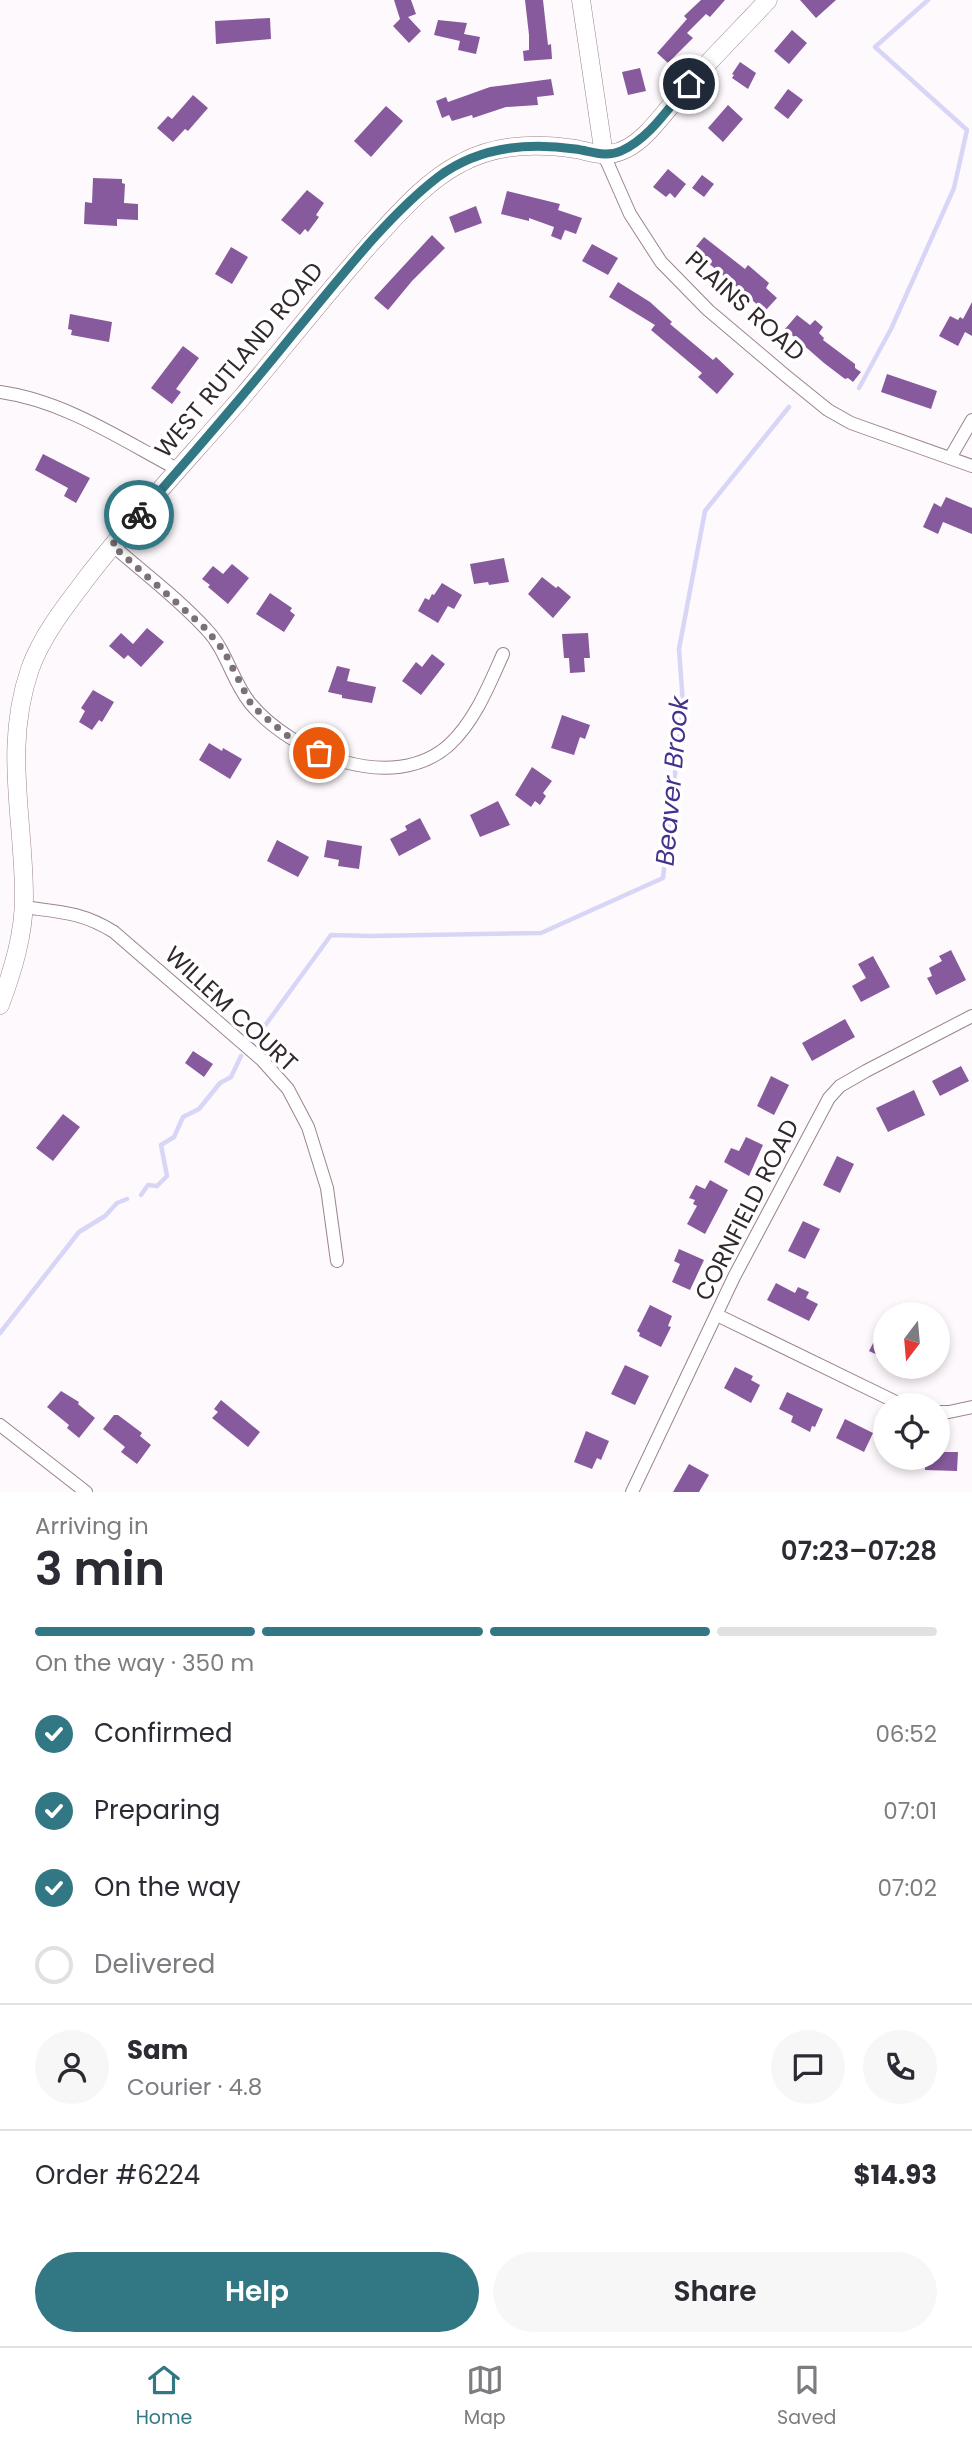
<!DOCTYPE html>
<html lang="en">
<head>
<meta charset="utf-8">
<style>
  :root { --surface:#fff; --page:#f7f7f7; --text:#2b2b33; --muted:#7c7c81; --line:#e1e1e2; --accent:#327884 }
  body { margin:0; font-family:Poppins,sans-serif; background:var(--page); color:var(--text); height:100vh; display:flex; flex-direction:column; font-size:26px; white-space:nowrap }
  * { box-sizing:border-box; margin:0 }
  p { font-size:23px; color:var(--muted) }
  .icon { flex:none; width:38px; height:38px; fill:none; stroke:currentColor; stroke-width:2; stroke-linecap:round; stroke-linejoin:round }
  .map { position:relative; height:1492px; overflow:hidden }
  .sheet { display:flex; flex-direction:column; background:var(--surface); flex:1 }
  .sheet>* { flex:none }
  .needle { width:46px; rotate:196deg }
  .buttons { position:absolute; left:873px; top:1302px; display:grid; gap:14px }
  .buttons a { display:grid; place-items:center; width:77px; height:77px; border-radius:50%; background:var(--surface); box-shadow:0 4px 10px #0003; font-size:35px }
  .pin { position:absolute; display:grid; place-items:center; width:60px; height:60px; color:#fff; margin:-30px; border:4px solid #fff; border-radius:50%; box-shadow:0 2px 7px #0007 }
  .courier { position:absolute; display:grid; place-items:center; width:70px; height:70px; margin:-35px; border:5px solid #327884; border-radius:50%; background:#fff; color:#222; box-shadow:0 2px 9px #0007 }
  .head em { font-style:normal; font-weight:600 }
  .head div { display:flex; flex-direction:column-reverse }
  .head { display:flex; align-items:center; justify-content:space-between; height:119px; padding:0 35px }
  h1 { font-size:46px; font-weight:600; line-height:52px }
  .bar { display:grid; grid-template-columns:repeat(4,1fr); gap:10px 7px; align-content:center; height:84px; padding:0 35px }
  .bar i { height:9px; border-radius:5px; background:var(--line) }
  .bar .active { background:var(--accent) }
  .bar p { grid-column:span 4 }
  .line { display:flex; align-items:center; gap:18px; padding:0 35px; border-top:2px solid var(--line) }
  .line div { flex:1 }
  .round { display:grid; place-items:center; flex:none; width:74px; height:74px; border-radius:37px; background:var(--page) }
  ol { padding:0 35px; list-style:none }
  li { display:flex; align-items:center; gap:21px; height:77px }
  li p { margin-inline-start:auto }
  li .icon { padding:7px; border-radius:50%; background:var(--accent); color:#fff; stroke-width:4 }
  li:last-child { color:var(--muted) }
  li i { width:38px; height:38px; border:4px solid var(--line); border-radius:50% }
  .action { display:flex; gap:14px; margin-top:auto; padding:14px 35px }
  .action a { flex:1; height:80px; border-radius:42px; background:var(--accent); color:#fff; font-size:28px; font-weight:600; line-height:80px; text-align:center }
  .action a+a { background:var(--page); color:var(--text) }
  .tabs { display:flex; justify-content:space-around; align-items:center; height:98px; border-top:2px solid var(--line); background:var(--surface); font-size:19px; color:var(--muted) }
  .tabs a { display:grid; justify-items:center; gap:4px }
  .tabs .active { color:var(--accent) }
  .map>svg:first-child { display:block }
</style>
</head>
<body>
<div class="map">
<svg width="972" height="1492" viewBox="0 0 972 1492">
  <rect width="100%" height="100%" fill="#fef9fc"/>
  <g fill="none" stroke-linecap="round" stroke-linejoin="round">
    <path stroke="#d8d6f7" stroke-width="4.5" d="M859,388L891,329L954,188L967,130L875,47L928,0
      M253,1042L331,935L370,936L541,933L663,878L683,704L679,649L705,511L789,407
      M141,1195L148,1185L157,1186L167,1176L161,1145L174,1137L183,1117L199,1109L220,1083L231,1077L241,1056
      M0,1333L79,1232L105,1216L117,1203L127,1199"/>
  </g>
  <path fill="#875a9d" d="M394,0H411L416,14L408,17L421,31L409,43L393,26L400,19Z
    M525,0H543L548,45L551,44L552,59L524,61L523,51L529,50V35Z
    M701,0H725L710,17L706,14L687,33L693,38L668,63L657,53L687,19L684,16Z
    M800,0H836L816,18Z
    M270,18L271,39L216,44L215,21Z
    M438,20L467,23L464,34L480,37L476,54L458,50L460,41L434,35Z
    M792,30L807,43L789,64L774,51Z
    M740,62L756,73L748,89L732,78L734,75L732,74Z
    M640,68L646,91L628,95L622,72Z
    M551,79L554,95L537,97L538,105L506,107L473,118L472,115L452,121L449,115L442,118L436,101L446,97L448,102L490,87Z
    M788,89L803,100L788,119L774,108Z
    M193,95L208,108L188,131L185,129L173,142L157,128L168,116L172,119Z
    M728,105L743,119L723,142L708,128Z
    M386,106L403,121L371,157L354,141Z
    M668,169L686,184L675,198L670,193L666,197L653,187Z
    M702,175L714,184L704,197L692,188Z
    M93,178L122,179V183L125,184L124,203L138,204V220L117,219V226L84,224L85,202L92,203Z
    M307,190L324,203L316,215L319,217L308,232L305,229L300,235L281,220Z
    M507,191L560,204L558,210L582,218L576,234L565,230L561,240L551,236L554,227L529,218V221L501,214Z
    M476,206L482,223L455,233L449,217Z
    M432,235L445,248L412,281L388,310L374,298Z
    M704,237L745,269L748,265L769,283L766,288L777,298L765,311L693,250Z
    M592,244L618,258L608,275L582,261Z
    M231,247L248,257L232,284L215,274Z
    M618,282L650,302L672,322L670,324L713,360L716,357L734,374L717,394L698,377L702,373L651,330L655,325L609,297Z
    M972,302V336L965,332L958,346L939,336L950,316L958,320L960,317L963,319Z
    M70,314L112,322L109,342L71,335L72,330L68,329Z
    M797,315L810,325L815,320L823,327L819,333L824,338L823,340L855,364V368L861,372L853,382L848,378L845,379L824,363L785,329Z
    M183,346L199,358L176,389L181,392L172,404L151,388Z
    M887,374L937,391L931,409L881,392Z
    M43,454L90,478L76,503L64,496L68,488L35,470Z
    M946,497L972,508V534L943,522L938,534L923,527L934,503L941,507Z
    M504,558L509,582L489,585L488,582L474,584L470,564Z
    M232,564L249,578L228,604L208,587L210,585L202,579L213,566L223,574Z
    M542,577L556,588L558,586L571,597L553,618L528,594Z
    M442,583L462,595L454,609L448,606L438,623L418,611L425,598L429,600L432,594L434,595Z
    M270,593L292,608L290,611L295,615L284,632L256,614Z
    M147,628L164,642L141,667L128,655L124,659L109,646L121,633L133,644Z
    M588,633L590,658H584L585,672L570,673L569,658H564L562,634Z
    M432,654L445,664L421,695L402,681L416,662L422,667Z
    M337,666L350,669L347,681L376,687L372,703L342,698V695L328,692Z
    M93,690L114,702L102,722L99,720L92,730L79,722L85,711L81,708Z
    M562,715L590,725L585,739L580,737L574,755L551,748Z
    M209,743L222,751L223,748L242,759L230,779L199,760Z
    M532,767L552,781L543,793L546,796L540,805L535,801L531,807L515,795Z
    M498,801L510,825L480,837L470,815Z
    M420,818L431,839L399,856L390,839L407,830L405,826Z
    M277,840L309,857L298,877L267,861Z
    M327,840L362,846L359,869L338,866L339,860L324,857Z
    M951,950L966,980L936,995L927,978L932,976L929,968L942,961L939,956Z
    M873,956L890,987L861,1002L852,986L866,978L858,964Z
    M845,1019L855,1037L812,1061L802,1043Z
    M193,1051L213,1064L204,1077L185,1063Z
    M961,1066L969,1081L940,1096L932,1081Z
    M771,1076L789,1085L774,1115L757,1106Z
    M914,1090L925,1115L888,1132L876,1108Z
    M63,1114L80,1127L53,1161L36,1148Z
    M746,1137L763,1145L749,1176L724,1162L731,1148L739,1151Z
    M837,1156L854,1164L840,1193L823,1185Z
    M710,1180L728,1190L705,1234L687,1224L697,1206L693,1204L695,1200L689,1198L696,1185L705,1189Z
    M803,1221L820,1229L805,1259L788,1251Z
    M679,1249L704,1260L690,1290L672,1282L680,1264L674,1261Z
    M776,1283L795,1293L798,1287L809,1292L806,1298L818,1304L809,1321L767,1300Z
    M650,1305L672,1316L668,1326L671,1327L661,1347L639,1336L640,1333L637,1331Z
    M886,1318V1359L869,1351Z
    M625,1365L649,1376L635,1405L611,1394Z
    M735,1367L753,1376L751,1380L760,1385L751,1403L724,1388Z
    M61,1391L79,1402L78,1404L95,1418L79,1438L67,1428L69,1425L47,1407Z
    M787,1392L823,1409L815,1427L812,1426L810,1432L791,1422L793,1416L779,1409Z
    M221,1400L260,1432L248,1447L212,1418L218,1412L214,1409Z
    M114,1415H118L142,1433L140,1436L151,1445L137,1464L121,1452L125,1447L103,1429Z
    M845,1419L873,1433L864,1452L836,1438Z
    M586,1431L609,1441L601,1460L597,1458L592,1469L574,1462Z
    M938,1452H958L957,1471L925,1470V1458H938Z
    M689,1464L709,1475L699,1492H673Z"/>
  <g fill="none" stroke-linecap="round" stroke-linejoin="round">
    <defs>
      <path id="street" d="M604,155L630,214L661,262L708,310L786,376L828,410L851,423L972,466
        M0,392C65,401 122,440 179,470
        M950,458L972,420
        M112,545C144,573 179,599 207,630C227,651 232,681 250,703C292,754 393,795 449,745C475,721 489,685 503,654
        M23,907C60,912 82,912 114,932L262,1060L288,1089L308,1127L327,1188L337,1261
        M717,1315L902,1405
        M938,1412H949L972,1407
        M0,1425L86,1492
        M632,1492L734,1277L829,1098L840,1086L866,1071L972,1016"/>
      <path id="secondary" d="M581,0L604,155
        M0,1005C13,970 24,934 24,897C24,818 3,747 30,669C42,635 67,604 89,575C137,513 192,455 243,396C287,344 328,291 373,241C399,213 426,181 461,163C496,144 538,143 576,149C587,151 599,156 610,154C624,152 637,143 646,134C661,119 673,102 687,86C713,57 741,29 768,0"/>
    </defs>
    <use href="#street" stroke="#9b8392" stroke-width="14"/>
    <use href="#secondary" stroke="#9b8392" stroke-width="19"/>
    <use href="#street" stroke="#fff" stroke-width="12"/>
    <use href="#secondary" stroke="#fff" stroke-width="18"/>
  </g>
  <g fill="none" stroke-linecap="round" stroke-linejoin="round">
    <path stroke="#797176" stroke-width="7" stroke-dasharray="0 12.6" d="M139,515L112,545L206,629L224,651L250,702L260,713L289,737L319,753"/>
    <path stroke="#327884" stroke-width="9" d="M139,515C192,455 244,395 294,333C337,282 385,218 438,177C478,147 526,142 575,149C591,151 605,158 621,151C649,139 669,107 689,84"/>
  </g>
  <g text-anchor="middle" stroke-width="7" stroke-linejoin="round" paint-order="stroke">
    <g font-size="24" fill="#32282e" stroke="#fff">
      <text transform="translate(745 306) rotate(42)" y="8">PLAINS ROAD</text>
      <text transform="translate(239 360) rotate(-50)" y="8">WEST RUTLAND ROAD</text>
      <text transform="translate(231 1009) rotate(43)" y="8">WILLEM COURT</text>
      <text transform="translate(747 1210) rotate(-63)" y="8">CORNFIELD ROAD</text>
    </g>
    <g font-size="26" font-style="italic" fill="#46318c" stroke="#fff">
      <text transform="translate(672 781) rotate(-85)" y="9">Beaver Brook</text>
    </g>
  </g>
</svg>
<div class="buttons">
<a><svg class="needle" viewBox="-14 -14 28 28"><path d="M0-13l5 13h-10z" fill="#e53935"/><path d="M0 13l5-13h-10z" fill="#7c7c81"/></svg></a>
<a><svg class="icon" aria-label="locate" viewBox="0 0 24 24"><circle cx="12" cy="12" r="6"/><path d="M12 2v4M12 18v4M2 12h4M18 12h4"/></svg></a>
</div>
<div class="pin" style="left:319px;top:753px;background:#ea580c"><svg class="icon" aria-label="bag" viewBox="0 0 24 24"><path d="M5 8h14l-1 12H6zM9 8a3 3 0 0 1 6 0"/></svg></div>
<div class="pin" style="left:689px;top:84px;background:#1f2937"><svg class="icon" aria-label="home" viewBox="0 0 24 24"><path d="M3 11l9-7 9 7M6 9v11h12V9"/></svg></div>
<div class="courier" style="left:139px;top:515px"><svg class="icon" aria-label="bike" viewBox="0 0 24 24"><circle cx="6" cy="16" r="4"/><circle cx="18" cy="16" r="4"/><path d="M6 16l4-8h5l3 8M10 8l3 8H6M13 5h3"/></svg></div>
</div>
<section class="sheet">
<div class="head"><div><h1>3 min</h1><p>Arriving in</p></div><em>07:23–07:28</em></div>
<div class="bar"><i class="active"></i><i class="active"></i><i class="active"></i><i></i><p>On the way · 350 m</p></div>
<ol>
<li><svg class="icon" aria-label="check" viewBox="0 0 24 24"><path d="M5 12l5 5 9-10"/></svg>Confirmed<p>06:52</p></li>
<li><svg class="icon" aria-label="check" viewBox="0 0 24 24"><path d="M5 12l5 5 9-10"/></svg>Preparing<p>07:01</p></li>
<li><svg class="icon" aria-label="check" viewBox="0 0 24 24"><path d="M5 12l5 5 9-10"/></svg>On the way<p>07:02</p></li>
<li><i></i>Delivered</li>
</ol>
<div class="line" style="height:126px"><a class="round"><svg class="icon" aria-label="person" viewBox="0 0 24 24"><circle cx="12" cy="8" r="4"/><path d="M4 21q1-7 8-7t8 7"/></svg></a><div><b>Sam</b><p>Courier · 4.8</p></div><a class="round"><svg class="icon" aria-label="chat" viewBox="0 0 24 24"><path d="M4 5h16v11H9l-5 4z"/></svg></a><a class="round"><svg class="icon" aria-label="phone" viewBox="0 0 24 24"><path d="M5 4h4l2 5-3 2q2 4 5 5l2-3 5 2v4C11 20 4 13 5 4z"/></svg></a></div>
<div class="line" style="height:91px"><div>Order #6224</div><b>$14.93</b></div>
<div class="action"><a>Help</a><a>Share</a></div>
</section>
<nav class="tabs">
<a class="active"><svg class="icon" aria-label="home" viewBox="0 0 24 24"><path d="M3 11l9-7 9 7M6 9v11h12V9"/></svg>Home</a>
<a><svg class="icon" aria-label="map" viewBox="0 0 24 24"><path d="M3 6l6-2 6 2 6-2v14l-6 2-6-2-6 2zM9 4v14M15 6v14"/></svg>Map</a>
<a><svg class="icon" aria-label="saved" viewBox="0 0 24 24"><path d="M7 4h10v16l-5-4-5 4z"/></svg>Saved</a>
</nav>
</body>
</html>
